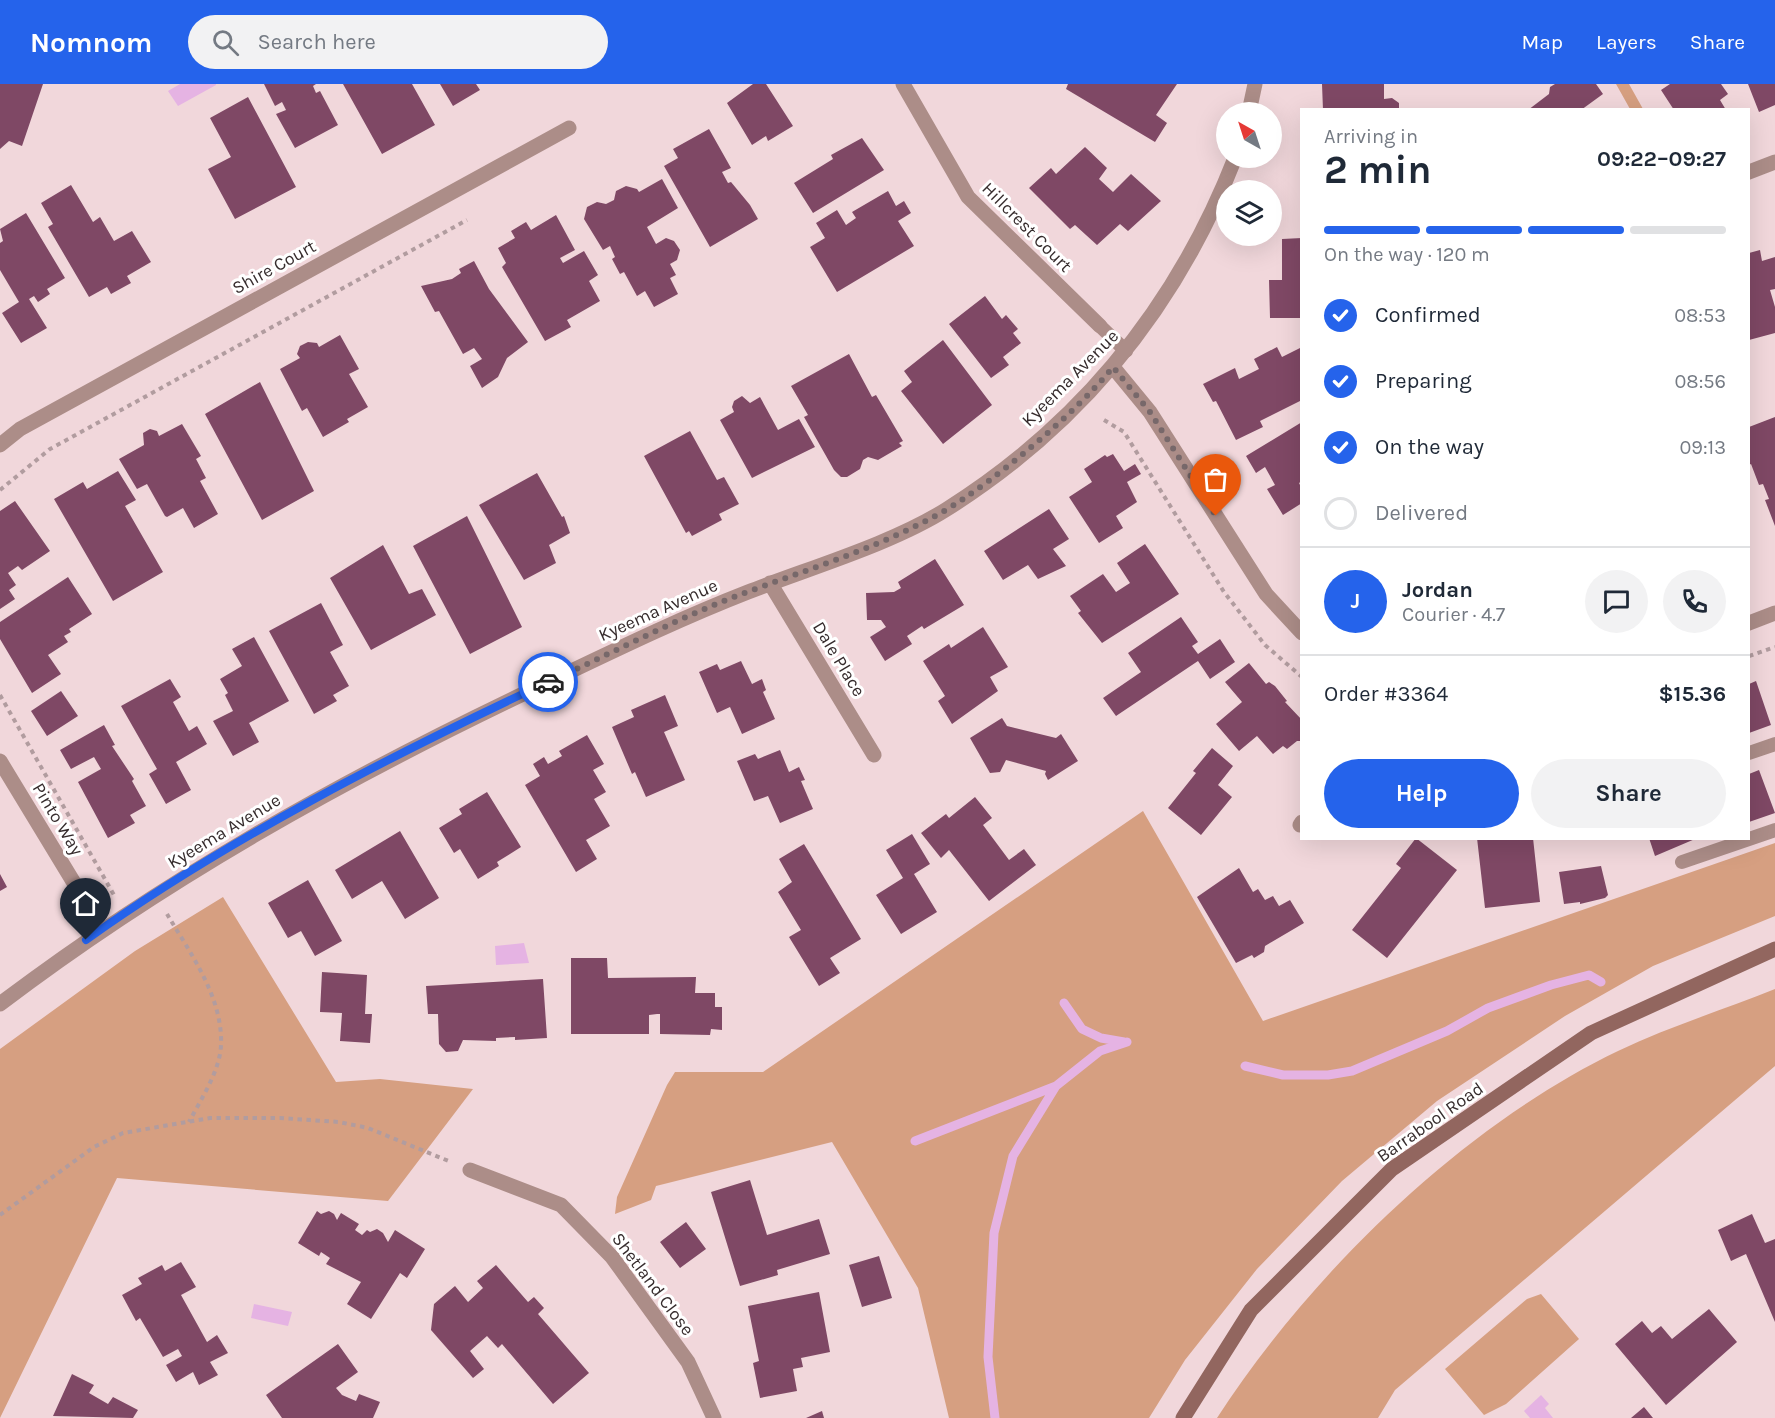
<!DOCTYPE html>
<html lang="en">
<head>
<meta charset="utf-8">
<style>
  :root { --surface:#fff; --page:#f2f2f3; --text:#1f2937; --muted:#747a83; --line:#e0e1e3; --accent:#2563eb }
  body { margin:0; font-family:Karla,sans-serif; background:var(--page); color:var(--text); height:100vh; display:flex; flex-direction:column; font-size:22px; white-space:nowrap }
  * { box-sizing:border-box; margin:0 }
  p { font-size:20px; color:var(--muted) }
  .icon { flex:none; width:33px; height:33px; fill:none; stroke:currentColor; stroke-width:2; stroke-linecap:round; stroke-linejoin:round }
  .map { position:relative; flex:1; overflow:hidden }
  .drawer { position:absolute; left:1300px; top:24px; width:450px; height:732px; display:flex; flex-direction:column; background:var(--surface); border-radius:0px; box-shadow:0 6px 24px #0002 }
  .drawer>* { flex:none }
  .needle { width:39px; rotate:321deg }
  .controls { position:absolute; left:1216px; top:18px; display:grid; gap:12px }
  .controls a { display:grid; place-items:center; width:66px; height:66px; border-radius:50%; background:var(--surface); box-shadow:0 6px 24px #0002; font-size:30px }
  .pin { position:absolute; display:grid; place-items:center; width:51px; height:51px; color:#fff; margin:-62px -26px; border-radius:50% 50% 50% 0; rotate:-45deg; box-shadow:0 0 6px #0007 }
  .pin .icon { rotate:45deg }
  .courier { position:absolute; display:grid; place-items:center; width:60px; height:60px; margin:-30px; border:4px solid #2563eb; border-radius:50%; background:#fff; color:#222; box-shadow:0 2px 8px #0007 }
  .headline em { font-style:normal; font-weight:700 }
  .headline div { display:flex; flex-direction:column-reverse }
  .headline { display:flex; align-items:center; justify-content:space-between; height:102px; padding:0 24px }
  h1 { font-size:39px; font-weight:700; line-height:45px }
  .bar { display:grid; grid-template-columns:repeat(4,1fr); gap:9px 6px; align-content:center; height:72px; padding:0 24px }
  .bar i { height:8px; border-radius:4px; background:var(--line) }
  .bar .active { background:var(--accent) }
  .bar p { grid-column:span 4 }
  .line { display:flex; align-items:center; gap:15px; padding:0 24px; border-top:2px solid var(--line) }
  .line div { flex:1 }
  .round { display:grid; place-items:center; flex:none; width:63px; height:63px; border-radius:32px; background:var(--page) }
  ol { padding:0 24px; list-style:none }
  li { display:flex; align-items:center; gap:18px; height:66px }
  li p { margin-inline-start:auto }
  li .icon { padding:6px; border-radius:50%; background:var(--accent); color:#fff; stroke-width:4 }
  li:last-child { color:var(--muted) }
  li i { width:33px; height:33px; border:3px solid var(--line); border-radius:50% }
  .action { display:flex; gap:12px; margin-top:auto; padding:12px 24px }
  .action a { flex:1; height:69px; border-radius:36px; background:var(--accent); color:#fff; font-size:24px; font-weight:700; line-height:69px; text-align:center }
  .action a+a { background:var(--page); color:var(--text) }
  header { display:flex; align-items:center; gap:36px; box-sizing:border-box; height:84px; padding:0 30px; background:var(--accent); color:#fff }
  header strong { font-size:28px }
  nav { display:flex; gap:33px; margin-inline-start:auto; font-size:21px }
  .search { width:420px; height:54px; background:var(--page); display:flex; align-items:center; gap:15px; box-sizing:border-box; padding:0 21px; border-radius:33px; color:var(--muted); font-size:22px }
  .map>svg:first-child { display:block }
</style>
</head>
<body>
<header>
<strong>Nomnom</strong>
<div class="search"><svg class="icon" aria-label="search" viewBox="0 0 24 24"><circle cx="10" cy="10" r="6"/><path d="M15 15l6 6"/></svg>Search here</div>
<nav><a>Map</a><a>Layers</a><a>Share</a></nav>
</header>
<div class="map">
<svg width="1775" height="1334" viewBox="0 0 1775 1334">
  <rect width="100%" height="100%" fill="#f1d7db"/>
  <path fill="#d69f81" d="M1616,0H1629L1643,25H1630Z
    M1143,727L1263,937L1775,759V832L1653,882L1565,932L1437,1017L1342,1097L1257,1185L1185,1276L1149,1334H949L918,1204L832,1058L656,1102L651,1116L615,1130L617,1113L667,1001L675,988H763Z
    M223,813L336,998L380,995L473,1005L388,1117L117,1094L0,1334V965L135,867Z
    M1775,905V982L1395,1306L1378,1334H1217C1311,1189 1462,1042 1618,967C1668,943 1723,926 1775,905Z
    M1541,1210L1579,1255L1506,1320L1484,1331L1445,1285L1527,1215Z"/>
  <path fill="#e5b3e3" d="M180,0H216V1L178,22L168,7Z
    M524,859L529,879L496,881L495,862Z
    M254,1220L292,1228L288,1242L251,1234Z
    M1541,1311L1549,1320L1545,1324L1553,1334H1530L1524,1327Z"/>
  <g fill="none" stroke-linecap="round" stroke-linejoin="round">
    <path stroke="#e5b3e3" stroke-width="9" d="M1064,919L1082,945L1101,954L1124,958
      M1245,982L1283,991H1328L1352,987L1447,947L1488,924L1551,901L1589,891L1601,898
      M915,1057L1056,1002
      M995,1334L988,1273L994,1149L1013,1072L1056,1002L1100,967L1127,958"/>
  </g>
  <path fill="#7f4865" d="M0,0H43L22,62L9,57L0,65Z
    M264,0H316L313,2L316,9L320,7L338,41L295,64L276,30L286,26L282,18L275,22Z
    M343,0H412L435,41L382,70Z
    M440,0H476L480,6L453,22Z
    M753,0H766L793,42L768,57L766,52L752,61L727,19Z
    M1068,0H1177L1156,31L1167,39L1155,58L1066,5Z
    M1322,0H1384V15L1392,14L1399,19V26H1323Z
    M1555,0H1596L1603,10L1581,26H1528L1549,10L1550,3Z
    M1670,0H1721L1728,10L1720,16L1726,26H1674L1661,6Z
    M1748,0H1775V21L1759,28Z
    M248,13L296,103L235,135L208,85L231,73L210,34Z
    M709,45L731,84L722,88L728,99L731,98L750,121L758,135L710,163L664,82L678,74L673,65Z
    M862,54L884,86L813,129L794,99L833,75L831,71Z
    M1085,63L1107,84L1099,95L1113,108L1131,90L1161,117L1128,147L1120,140L1097,161L1075,141L1070,145L1029,104L1051,84L1056,90Z
    M662,95L678,124L647,143L656,160L666,154L674,157L680,166L677,176L670,180L676,191L670,194L678,210L654,223L645,207L637,212L624,188L620,190L612,175L615,173L610,162L603,166L584,135L587,123L597,118L606,120L614,116L616,107L626,102L637,105L639,108Z
    M71,101L93,138L100,133L114,157L132,147L151,178L127,192L131,199L111,210L107,203L89,213L48,143L53,140L41,119Z
    M888,107L896,122L904,117L911,129L898,137L914,162L837,208L810,163L825,154L816,139L837,126L846,141L856,134L852,128Z
    M26,129L65,194L47,205L50,210L38,218L34,212L29,215L47,244L21,259L2,229L19,218L0,186V159L3,157L0,145Z
    M556,131L575,166L560,174L563,179L584,167L598,191L589,197L600,217L567,236L571,243L545,257L502,183L506,179L498,164L515,154L511,147L526,138L531,146Z
    M1302,154V234H1270L1269,196H1282V155Z
    M1760,166L1762,177L1775,173V205L1770,206L1775,223V249L1749,256V169Z
    M474,177L489,205L528,258L507,274L498,293L482,304L470,282L482,275L474,264L463,270L439,227L435,228L421,202L452,195L461,189L459,185Z
    M985,212L1002,235L1006,231L1018,245L1013,249L1021,259L1003,273L1009,281L991,294L949,240Z
    M340,251L359,285L349,290L368,323L347,335L349,338L323,353L307,324L302,327L280,285L300,274L297,270L300,262L308,258L317,259L319,263Z
    M943,256L992,321L943,360L901,307L912,298L904,287Z
    M1277,263L1282,273L1302,263V316L1260,337L1263,343L1236,356L1216,317L1213,318L1203,300L1235,284L1239,295L1259,285L1254,275Z
    M849,270L872,313L876,311L903,357L899,359L902,362L878,376L868,373L863,376L860,385L847,393H841L834,386L804,333L808,331L791,302Z
    M260,298L314,407L262,436L205,330Z
    M742,312L750,319L760,313L778,346L799,335L815,363L752,394L720,336L734,328L732,323L734,317Z
    M1775,333V442L1765,416L1769,415L1763,400L1759,401L1751,380L1749,381V343Z
    M1302,338V397L1299,399L1302,405V419L1283,431L1267,405L1275,401L1265,383L1256,389L1246,372Z
    M182,340L201,372L196,375L206,394L200,397L218,430L194,444L183,424L167,433L165,432L147,400L137,405L119,375L144,361L143,349L150,345L157,347L159,352Z
    M690,347L717,396L724,393L739,420L719,430L722,436L692,452L689,447L686,449L644,372Z
    M1113,370L1124,387L1135,380L1141,390L1127,398L1137,418L1116,432L1123,444L1099,459L1069,413L1092,398L1084,385L1105,371L1107,373Z
    M118,387L136,416L125,422L163,488L113,517L54,415L83,398L87,405Z
    M537,389L562,433L564,432L570,449L549,461L556,479L524,496L479,421Z
    M15,417L50,467L22,486L18,482L8,489L16,501L9,506L15,515L0,525V427Z
    M1049,425L1069,455L1053,465L1066,482L1038,495L1028,481L1003,496L984,467Z
    M467,432L522,543L470,570L413,462Z
    M1145,460L1179,510L1102,559L1078,529L1081,527L1070,512L1103,490L1116,508L1130,499L1117,479Z
    M383,461L409,510L422,505L436,531L371,566L330,494Z
    M935,475L964,521L924,545L922,542L907,552L912,560L885,577L870,553L886,543L881,536H867L866,509L894,508L901,504L898,498Z
    M68,493L92,530L69,545L71,548L64,552L68,558L48,571L61,590L32,609L0,555V538Z
    M321,519L343,561L330,568L349,602L333,611L337,617L314,630L269,547Z
    M1181,533L1198,558L1192,562L1198,570L1220,555L1235,578L1210,595L1198,577L1116,632L1103,614L1141,588L1128,569Z
    M983,543L1008,583L990,593L998,607L952,640L938,617L945,612L923,577L949,560L951,564Z
    M254,553L289,617L249,639L259,658L233,672L213,637L233,627L225,611L228,609L220,595L242,582L232,565Z
    M741,577L752,600L762,595L766,606L763,608L775,635L742,650L730,623L717,629L699,588L717,580L720,586Z
    M1249,579L1266,600L1269,598L1275,602L1287,617L1285,618L1302,636V657H1297L1287,665L1283,662L1273,670L1257,652L1239,667L1216,640L1242,618L1225,598Z
    M170,595L181,613L173,618L189,647L197,642L207,660L176,678L191,706L166,720L149,690L157,685L121,622Z
    M1756,597L1771,641L1749,649V600Z
    M61,607L78,632L47,652L31,627Z
    M665,611L678,642L664,648L685,696L646,713L635,688L632,690L612,643L634,633L631,626Z
    M1002,634L1007,642L1056,654L1061,650L1078,677L1048,696L1045,690L1046,687L1006,676L1000,688L990,689L970,654Z
    M104,641L115,661L112,662L134,695L132,697L146,722L130,731L135,739L108,754L78,698L101,685L94,673L71,685L60,666Z
    M587,651L604,680L593,686L606,708L594,715L610,742L586,756L597,775L576,788L525,701L540,692L533,680L544,673L548,680L562,672L559,667Z
    M1212,664L1233,682L1218,701L1232,713L1201,751L1168,724L1196,689L1193,687Z
    M780,666L789,688L799,683L805,696L801,697L813,725L780,739L768,712L754,717L737,677L755,670L758,675Z
    M1759,686L1775,729L1749,738V690Z
    M487,708L521,763L497,778L499,782L478,795L460,765L454,769L439,744L462,730L459,725Z
    M975,713L992,734L983,741L1009,776L1024,765L1036,781L989,817L949,766L941,774L921,749L946,730L949,734Z
    M400,747L439,814L405,835L382,797L352,815L335,786Z
    M912,750L930,780L914,790L937,828L901,850L876,811L903,794L886,766Z
    M1416,754L1457,786L1387,874L1352,846L1401,784L1396,780Z
    M1477,754H1533L1540,818L1485,824Z
    M1649,754H1695V755L1655,772Z
    M804,760L861,855L830,874L840,889L819,902L789,853L801,846L778,808L792,798L779,775Z
    M1601,782L1608,811L1605,814L1580,820V818L1564,820L1559,788Z
    M1239,784L1253,808L1258,805L1265,816L1273,812L1279,822L1290,816L1304,839L1265,862L1264,868L1254,874L1252,871L1236,879L1197,813Z
    M0,790L7,803L0,807Z
    M308,796L342,857L315,872L301,847L288,854L268,819Z
    M571,874H607L608,894L696,893L695,909H715V923H722V946L711,945L710,951L660,950V930H657L649,931V950H571Z
    M322,888L367,891L365,930H372L370,959L340,957L342,929L320,928Z
    M543,895L547,954L515,956V953L496,954V957L463,956L458,967L446,968L439,960L438,930H428L426,902Z
    M750,1096L767,1151L819,1135L830,1170L777,1186L778,1191L740,1202L711,1108Z
    M317,1127L321,1130L329,1127L334,1130L337,1136L341,1129L359,1140L355,1146L362,1151L367,1146L370,1148L377,1145L383,1149L388,1158L395,1146L425,1165L407,1194L400,1189L371,1235L347,1220L361,1198L326,1180L330,1174L321,1168L319,1172L298,1159Z
    M1752,1130L1765,1159L1775,1155V1238L1746,1170L1731,1177L1718,1146Z
    M686,1138L706,1165L680,1184L660,1158Z
    M879,1172L892,1214L862,1223L849,1181Z
    M181,1178L196,1203L181,1211L207,1258L217,1251L228,1269L210,1278L218,1291L199,1301L193,1288L176,1298L166,1281L182,1272L178,1265L163,1273L140,1234L136,1237L122,1211L142,1200L138,1194L162,1181L165,1187Z
    M496,1181L528,1218L534,1213L544,1224L538,1230L589,1289L553,1320L502,1260L498,1264L487,1252L470,1267L484,1285L473,1294L431,1246L434,1220L455,1202L468,1218L483,1204L477,1197Z
    M819,1208L830,1268L801,1274L803,1283L793,1285L797,1307L760,1314L753,1279L759,1277L748,1222Z
    M1709,1225L1737,1258L1666,1321L1615,1260L1642,1237L1652,1249L1661,1242L1672,1255Z
    M338,1260L358,1288L336,1304L342,1311L356,1317L359,1310L380,1318L373,1334H282L266,1311Z
    M72,1290L94,1301L89,1309L108,1320L113,1313L138,1326L133,1334L53,1332Z
    M1644,1323L1653,1334H1631Z
    M822,1327L824,1334H806Z"/>
  <g fill="none" stroke-linecap="round" stroke-linejoin="round">
    <path stroke="#b19c9f" stroke-width="4" stroke-dasharray="4.5 4.5" stroke-linecap="butt" d="M1104,336L1124,348L1224,508L1265,561L1302,593
      M0,406L50,365L467,136
      M1749,572L1775,563
      M0,611L114,811
      M167,830C190,869 223,913 221,961C220,987 201,1015 189,1038
      M0,1131L94,1063L123,1049L210,1034H280L339,1038L368,1044L451,1078"/>
    <path stroke="#ac8d88" stroke-width="14" d="M1100,242L1126,267
      M1749,669L1775,660
      M1682,778L1775,746"/>
    <path stroke="#ac8d88" stroke-width="15" d="M903,0L968,113L1100,242
      M1249,28L1255,0
      M1749,88L1775,78
      M1113,283L1150,328L1266,510L1302,549
      M0,361L20,345L569,44
      M770,499L874,671
      M1749,539L1775,529
      M0,677L102,845
      M1300,741L1302,738
      M0,920C162,797 339,698 523,610C597,575 671,538 748,508C809,484 892,460 947,425C1083,339 1177,222 1235,74
      M470,1086L561,1121L612,1173L688,1278L714,1334"/>
    <path stroke="#92665f" stroke-width="15" d="M1183,1334L1251,1226L1392,1085L1591,949L1775,865"/>
  </g>
  <g fill="none" stroke-linecap="round" stroke-linejoin="round">
    <path stroke="#77686a" stroke-width="6" stroke-dasharray="0 10.8" d="M548,598C602,574 655,546 709,523C786,491 871,469 944,427C995,397 1076,329 1113,283L1150,328L1216,432"/>
    <path stroke="#2563eb" stroke-width="8" d="M86,856C226,756 392,671 548,598"/>
  </g>
  <g text-anchor="middle" stroke-width="6" stroke-linejoin="round" paint-order="stroke">
    <g font-size="18" fill="#362c2d" stroke="#fff">
      <text transform="translate(1027 143) rotate(45)" y="6">Hillcrest Court</text>
      <text transform="translate(274 183) rotate(-29)" y="6">Shire Court</text>
      <text transform="translate(1070 294) rotate(-45)" y="6">Kyeema Avenue</text>
      <text transform="translate(658 526) rotate(-24)" y="6">Kyeema Avenue</text>
      <text transform="translate(839 575) rotate(59)" y="6">Dale Place</text>
      <text transform="translate(58 735) rotate(59)" y="6">Pinto Way</text>
      <text transform="translate(224 747) rotate(-31)" y="6">Kyeema Avenue</text>
      <text transform="translate(1430 1038) rotate(-35)" y="6">Barrabool Road</text>
      <text transform="translate(653 1200) rotate(53)" y="6">Shetland Close</text>
    </g>
  </g>
</svg>
<div class="controls">
<a><svg class="needle" viewBox="-14 -14 28 28"><path d="M0-13l5 13h-10z" fill="#e53935"/><path d="M0 13l5-13h-10z" fill="#747a83"/></svg></a>
<a><svg class="icon" aria-label="layers" viewBox="0 0 24 24"><path d="M12 4l9 5-9 5-9-5zM3 14l9 5 9-5"/></svg></a>
</div>
<div class="pin" style="left:1216px;top:432px;background:#ea580c"><svg class="icon" aria-label="bag" viewBox="0 0 24 24"><path d="M5 8h14l-1 12H6zM9 8a3 3 0 0 1 6 0"/></svg></div>
<div class="pin" style="left:86px;top:856px;background:#1f2937"><svg class="icon" aria-label="home" viewBox="0 0 24 24"><path d="M3 11l9-7 9 7M6 9v11h12V9"/></svg></div>
<div class="courier" style="left:548px;top:598px"><svg class="icon" aria-label="car" viewBox="0 0 24 24"><path d="M5 17H2v-5l4-1 3-4h7l3 4 3 1v5h-3M9 17h6M6 11h13"/><circle cx="7" cy="17" r="2"/><circle cx="17" cy="17" r="2"/></svg></div>
<section class="drawer">
<div class="headline"><div><h1>2 min</h1><p>Arriving in</p></div><em>09:22–09:27</em></div>
<div class="bar"><i class="active"></i><i class="active"></i><i class="active"></i><i></i><p>On the way · 120 m</p></div>
<ol>
<li><svg class="icon" aria-label="check" viewBox="0 0 24 24"><path d="M5 12l5 5 9-10"/></svg>Confirmed<p>08:53</p></li>
<li><svg class="icon" aria-label="check" viewBox="0 0 24 24"><path d="M5 12l5 5 9-10"/></svg>Preparing<p>08:56</p></li>
<li><svg class="icon" aria-label="check" viewBox="0 0 24 24"><path d="M5 12l5 5 9-10"/></svg>On the way<p>09:13</p></li>
<li><i></i>Delivered</li>
</ol>
<div class="line" style="height:108px"><b class="round" style="background:var(--accent);color:#fff">J</b><div><b>Jordan</b><p>Courier · 4.7</p></div><a class="round"><svg class="icon" aria-label="chat" viewBox="0 0 24 24"><path d="M4 5h16v11H9l-5 4z"/></svg></a><a class="round"><svg class="icon" aria-label="phone" viewBox="0 0 24 24"><path d="M5 4h4l2 5-3 2q2 4 5 5l2-3 5 2v4C11 20 4 13 5 4z"/></svg></a></div>
<div class="line" style="height:78px"><div>Order #3364</div><b>$15.36</b></div>
<div class="action"><a>Help</a><a>Share</a></div>
</section>
</div>
</body>
</html>
